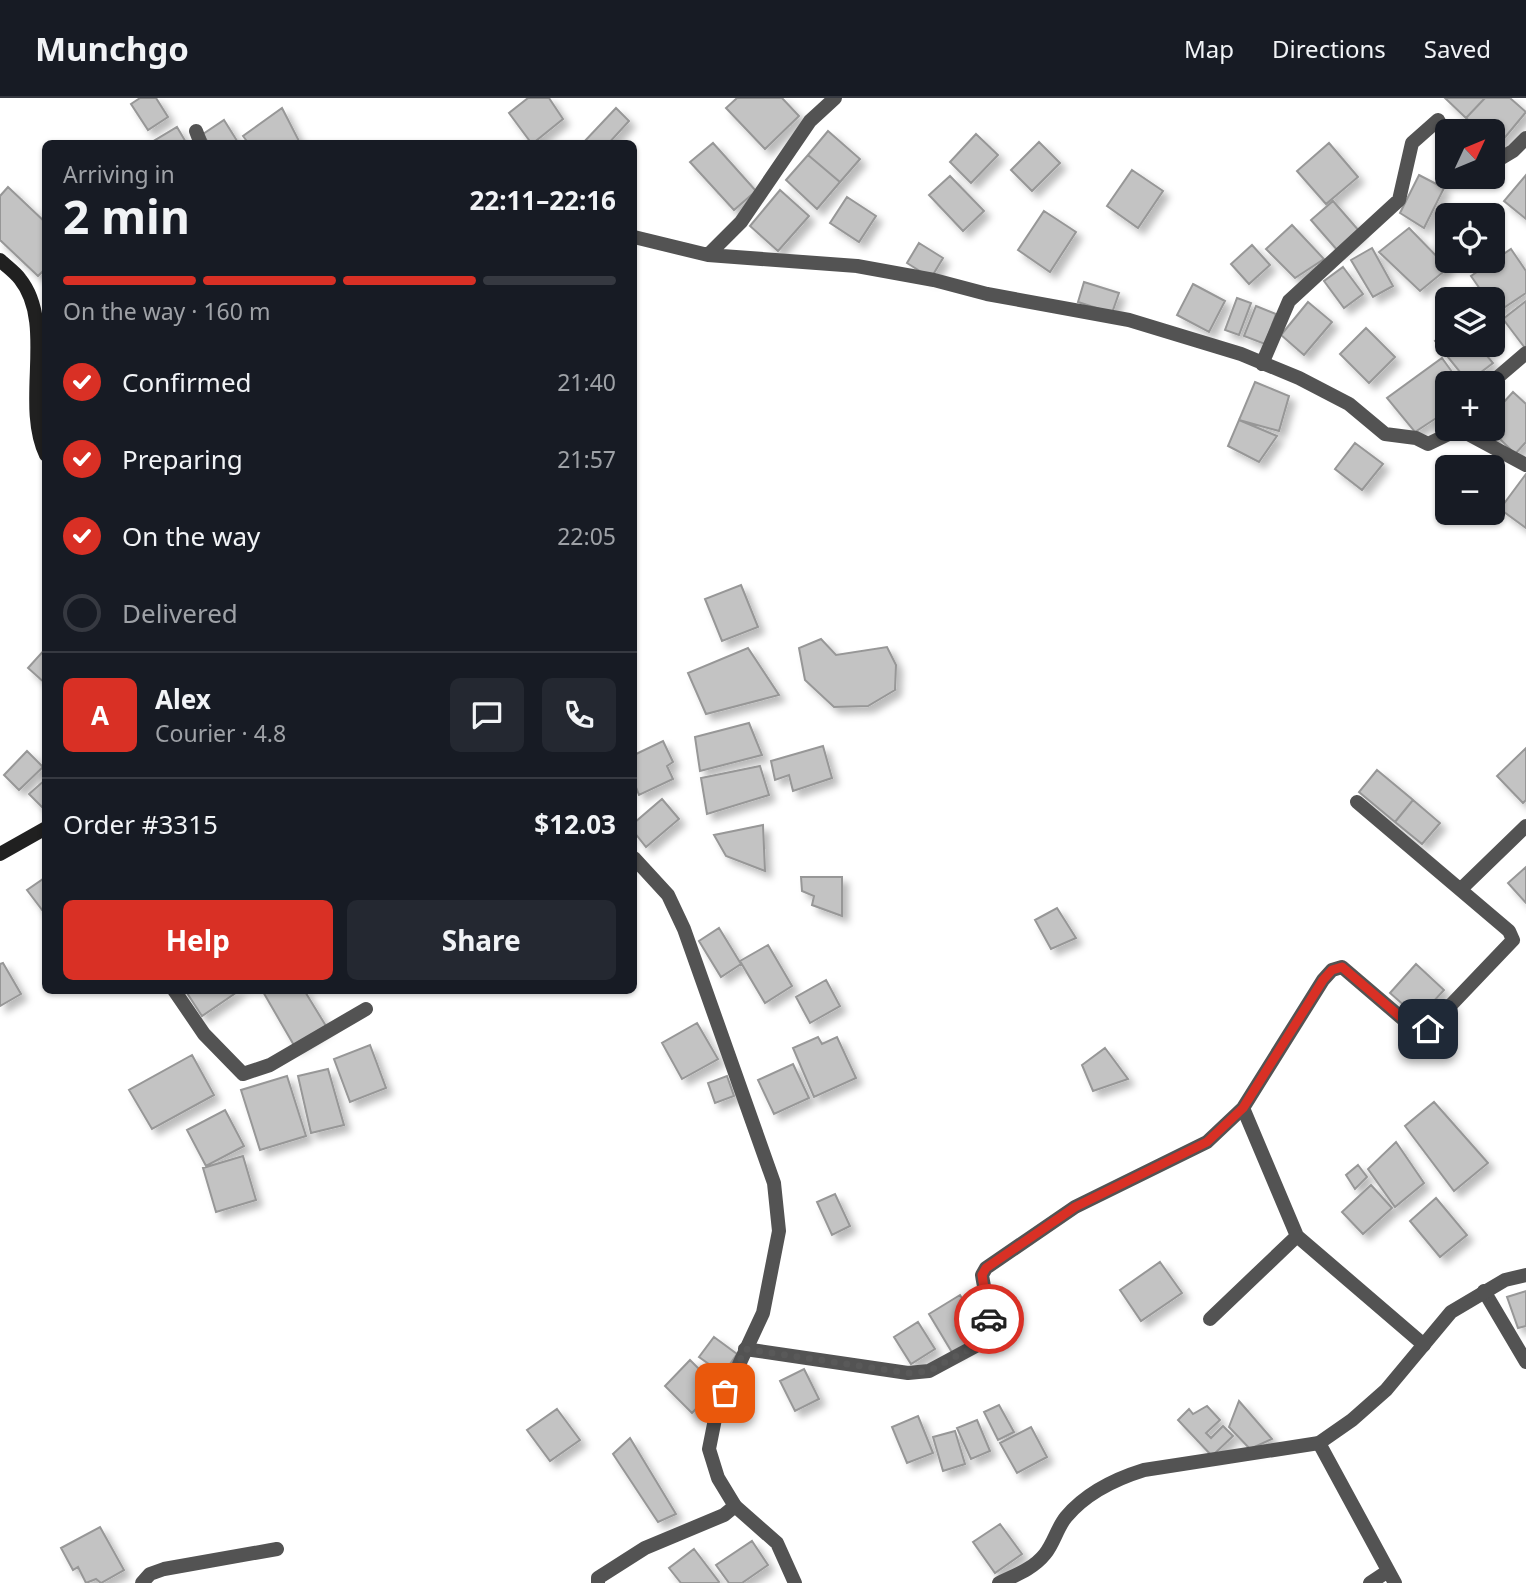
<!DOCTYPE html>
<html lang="en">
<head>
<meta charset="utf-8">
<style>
  :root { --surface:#171b24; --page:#242831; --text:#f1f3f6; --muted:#9ea1a6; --line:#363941; --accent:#d93025 }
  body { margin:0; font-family:"Noto Sans",sans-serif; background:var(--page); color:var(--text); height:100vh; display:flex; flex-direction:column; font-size:26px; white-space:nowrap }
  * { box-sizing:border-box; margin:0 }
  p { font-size:23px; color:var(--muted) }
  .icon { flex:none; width:38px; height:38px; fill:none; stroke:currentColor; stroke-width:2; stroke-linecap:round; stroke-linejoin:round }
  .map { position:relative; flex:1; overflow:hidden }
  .drawer { position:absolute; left:42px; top:42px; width:595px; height:854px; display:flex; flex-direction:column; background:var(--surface); border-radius:10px; box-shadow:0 2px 5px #0004 }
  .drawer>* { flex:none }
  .needle { width:46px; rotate:46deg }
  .fabs { position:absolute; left:1435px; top:21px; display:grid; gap:14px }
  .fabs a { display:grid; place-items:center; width:70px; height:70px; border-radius:10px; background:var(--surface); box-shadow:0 2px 5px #0004; font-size:35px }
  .pin { position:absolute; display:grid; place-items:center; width:60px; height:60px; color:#fff; margin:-30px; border-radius:14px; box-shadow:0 4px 10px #0006 }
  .courier { position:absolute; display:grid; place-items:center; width:70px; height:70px; margin:-35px; border:5px solid #d93025; border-radius:50%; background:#fff; color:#222; box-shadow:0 2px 9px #0007 }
  .headline em { font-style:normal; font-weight:700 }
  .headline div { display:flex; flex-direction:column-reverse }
  .headline { display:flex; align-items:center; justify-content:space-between; height:119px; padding:0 21px }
  h1 { font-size:46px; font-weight:700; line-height:52px }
  .bar { display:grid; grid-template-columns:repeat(4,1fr); gap:10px 7px; align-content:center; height:84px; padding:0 21px }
  .bar i { height:9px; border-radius:5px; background:var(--line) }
  .bar .selected { background:var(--accent) }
  .bar p { grid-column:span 4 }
  .line { display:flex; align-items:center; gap:18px; padding:0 21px; border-top:2px solid var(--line) }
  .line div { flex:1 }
  .round { display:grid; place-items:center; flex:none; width:74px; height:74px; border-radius:10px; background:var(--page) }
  ol { padding:0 21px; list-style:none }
  li { display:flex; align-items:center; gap:21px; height:77px }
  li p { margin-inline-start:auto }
  li .icon { padding:7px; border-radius:50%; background:var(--accent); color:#fff; stroke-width:4 }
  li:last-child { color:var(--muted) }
  li i { width:38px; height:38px; border:4px solid var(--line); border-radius:50% }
  .primary-button { display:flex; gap:14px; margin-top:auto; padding:14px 21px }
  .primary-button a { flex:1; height:80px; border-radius:10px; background:var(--accent); color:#fff; font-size:28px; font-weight:700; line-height:80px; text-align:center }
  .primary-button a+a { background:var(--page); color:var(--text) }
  header { display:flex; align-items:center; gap:42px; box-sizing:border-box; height:98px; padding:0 35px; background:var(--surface); border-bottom:2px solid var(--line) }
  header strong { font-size:33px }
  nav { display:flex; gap:38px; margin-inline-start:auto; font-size:24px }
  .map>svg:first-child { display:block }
</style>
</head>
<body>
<header>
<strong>Munchgo</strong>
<nav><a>Map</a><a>Directions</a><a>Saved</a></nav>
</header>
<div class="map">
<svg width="1526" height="1485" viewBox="0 0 1526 1485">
  <defs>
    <filter id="shadow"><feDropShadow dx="6" dy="6" stdDeviation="3.5" flood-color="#0004"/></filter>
  </defs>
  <rect width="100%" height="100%" fill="#fff"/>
  <path fill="#c3c3c3" stroke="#979797" stroke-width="2" filter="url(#shadow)" d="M140,0H156L168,19L148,32L131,6Z
    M528,0H549L563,21L532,46L509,15Z
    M737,0H782L799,18L765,51L726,10Z
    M1445,0H1485L1466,20Z
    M1485,0H1510L1526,14L1497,49L1493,45V33H1480L1466,20Z
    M282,10L300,45L249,46L243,38Z
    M616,10L629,23L608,46H582Z
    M224,22L239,46H209L203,36Z
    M177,29L187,46H153L152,44Z
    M828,33L860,61L840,84L808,57Z
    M976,36L998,57L971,85L950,64Z
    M1039,44L1060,65L1032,93L1011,72Z
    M713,45L756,93L734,112L690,64Z
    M1329,45L1358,79L1326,106L1297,73Z
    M808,57L840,84L817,111L786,82Z
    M1132,72L1163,93L1138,130L1107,108Z
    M1419,77L1444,90L1424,130L1400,115Z
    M1526,77V121L1504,103Z
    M950,78L984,113L963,133L929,97Z
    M8,89L46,125V170L38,178L0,142V98Z
    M780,92L809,118L778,153L750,128Z
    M847,99L876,118L859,144L830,125Z
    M1333,103L1360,134L1338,153L1311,122Z
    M1044,113L1076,134L1050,174L1018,152Z
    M1292,127L1324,161L1295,180L1266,151Z
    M1409,130L1448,170L1420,193L1379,154Z
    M919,145L943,160L931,180L907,165Z
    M1252,147L1270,167L1249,186L1231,166Z
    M1372,150L1393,188L1373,199L1351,162Z
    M1511,151L1526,173V195L1496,215L1493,201H1487L1471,178Z
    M1343,169L1363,196L1344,210L1324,183Z
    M1084,184L1119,195L1112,215L1078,204Z
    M1193,186L1225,203L1209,234L1177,217Z
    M1237,200L1251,205L1239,237L1225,232Z
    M1526,203V249L1525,250L1503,221Z
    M1308,204L1332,224L1304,257L1281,237Z
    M1256,208L1276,216L1265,246L1244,238Z
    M1366,230L1395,259L1369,285L1340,256Z
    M1447,233V247H1478L1493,265L1468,284L1435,243Z
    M1442,260L1460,285H1447V313L1415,334L1387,300Z
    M1255,284L1289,298L1279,333L1239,322Z
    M1513,294L1526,306V344L1515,356L1497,338L1492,343L1479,331H1493V316Z
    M1239,322L1277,338L1259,364L1228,348Z
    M1355,345L1383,366L1362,392L1335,371Z
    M1526,376V430L1500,411Z
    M741,487L758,529L722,543L705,501Z
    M821,541L836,557L887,549L896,567L895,592L868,608L834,609L805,582L799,550Z
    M46,550V586L28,570Z
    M748,550L779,597L706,616L688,575Z
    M749,625L762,657L700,673L695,639Z
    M663,643L673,664L667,668L673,681L639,697L634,684V657Z
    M823,648L832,680L793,693L789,677L775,682L771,663Z
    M1526,650V702L1523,705L1497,678Z
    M27,653L43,669L19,692L4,677Z
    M760,668L769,697L707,716L701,680Z
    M1377,672L1413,702L1395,724L1359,694Z
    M46,681V713L29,696Z
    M662,701L679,721L646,749L634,734V725Z
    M1413,702L1440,725L1422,746L1395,724Z
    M763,727L765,773L726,758L714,737Z
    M1526,769V805L1508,785Z
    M46,779V817L27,792Z
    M801,779H842V818L812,807L814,798L802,793Z
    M1057,810L1076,840L1051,851L1035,822Z
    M719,830L741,866L721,879L699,843Z
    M768,847L792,888L765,905L740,863Z
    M3,865L21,896L0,908V866Z
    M1416,866L1444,892L1422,916L1412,907L1408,911L1390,895Z
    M826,882L840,908L810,925L796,899Z
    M185,892H240L202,918Z
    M262,892H304L326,928L295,949Z
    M697,925L718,961L682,981L662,945Z
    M818,939L822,946L837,939L856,980L814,999L793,950Z
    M370,947L386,990L350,1004L334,961Z
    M1105,950L1128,981L1093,993L1082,967Z
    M192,957L214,997L152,1031L129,992Z
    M793,966L809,1000L774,1016L758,982Z
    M328,971L344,1027L311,1035L298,978Z
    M287,978L306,1038L260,1052L241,992Z
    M727,978L734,998L715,1005L708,985Z
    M1434,1004L1488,1065L1454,1093L1405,1028Z
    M225,1012L244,1048L206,1068L187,1032Z
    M1396,1044L1424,1085L1395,1109L1368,1071Z
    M243,1058L256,1102L216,1114L203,1070Z
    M1358,1067L1367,1079L1355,1091L1346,1077Z
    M1371,1087L1392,1110L1363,1136L1342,1114Z
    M835,1096L850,1128L832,1137L817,1104Z
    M1436,1100L1467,1137L1440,1159L1410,1123Z
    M1160,1164L1182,1195L1141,1223L1120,1192Z
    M1526,1193V1228L1518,1230L1507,1199Z
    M960,1197L984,1236L953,1256L929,1216Z
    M918,1224L935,1251L911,1266L894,1239Z
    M714,1239L737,1256L723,1276L699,1259Z
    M690,1262L717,1289L692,1315L665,1288Z
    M804,1271L819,1301L795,1313L780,1283Z
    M1239,1303L1272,1341L1250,1351L1229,1329Z
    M999,1307L1014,1334L998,1342L984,1314Z
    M1207,1308L1220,1322L1206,1335L1211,1340L1223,1328L1233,1338L1212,1358L1178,1322L1189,1311L1193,1316Z
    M557,1311L580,1342L550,1363L527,1332Z
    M918,1318L933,1355L907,1365L892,1329Z
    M977,1322L990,1353L971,1361L957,1330Z
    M1031,1329L1047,1359L1017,1375L1000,1345Z
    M955,1333L965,1366L943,1373L933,1339Z
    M630,1340L676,1416L658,1424L613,1356Z
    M1000,1426L1022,1456L995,1475L973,1444Z
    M100,1429L124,1472L101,1485L96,1481L86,1485L78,1469L73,1472L61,1450Z
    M752,1443L768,1467L742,1485H729L716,1467Z
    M694,1451L719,1484L717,1485H681L669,1470Z"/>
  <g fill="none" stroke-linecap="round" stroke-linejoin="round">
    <path stroke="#535353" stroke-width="14" d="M196,33L201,46
      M1493,65L1513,53L1526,40
      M634,139L708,157L741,124L810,23L835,0
      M708,157L857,168L934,182L987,196L1129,222L1241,256L1299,280L1349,306L1385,336L1416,340L1428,346L1459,331
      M1262,266L1289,203L1399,102L1412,45L1438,22L1447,37
      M1491,285L1526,255
      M1459,331L1526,367
      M1461,791L1526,728
      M174,892L204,936L243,976L270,967L366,911
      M1243,1010L1297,1138L1424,1247
      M1484,1193L1526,1264
      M1210,1221L1297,1138
      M745,1251L908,1275L929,1273L983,1244C995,1225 985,1198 982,1177L986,1170L1075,1109L1207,1044L1243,1010L1323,882L1332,872L1342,869L1411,928L1419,933L1428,931L1513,842L1509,833L1357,704
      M1319,1345L1395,1485
      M142,1485L150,1476L164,1471L277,1451
      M598,1485V1480L645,1450L724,1417L735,1408
      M1370,1485L1388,1473"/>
    <path stroke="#535353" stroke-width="14" d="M634,760L668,797L684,831L774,1085L779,1133L763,1215L716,1316L709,1351L718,1380L735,1408L777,1445L795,1485
      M999,1485C1016,1477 1033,1471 1045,1456C1054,1445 1057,1430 1066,1419C1086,1395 1115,1381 1144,1372L1319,1345L1352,1322L1386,1292L1451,1214L1505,1182L1526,1177"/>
    <path stroke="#202020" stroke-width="14" d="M0,162C6,168 15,174 20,181C56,226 21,305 46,357
      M0,756L46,730"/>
  </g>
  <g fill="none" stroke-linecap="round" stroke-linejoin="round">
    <path stroke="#595959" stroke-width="7" stroke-dasharray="0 12.6" d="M725,1295L745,1251L908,1275L929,1273L983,1244L988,1237L989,1221"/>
    <path stroke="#d93025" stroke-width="9" d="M989,1221L982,1177L986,1170L1075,1109L1207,1044L1243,1010L1323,882L1332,872L1342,869L1411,928L1419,933L1428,931"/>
  </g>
</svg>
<div class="fabs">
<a><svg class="needle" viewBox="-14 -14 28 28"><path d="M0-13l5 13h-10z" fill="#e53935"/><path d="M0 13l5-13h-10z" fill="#9ea1a6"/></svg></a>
<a><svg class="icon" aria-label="locate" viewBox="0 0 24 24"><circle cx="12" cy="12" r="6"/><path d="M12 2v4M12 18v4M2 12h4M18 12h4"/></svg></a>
<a><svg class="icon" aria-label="layers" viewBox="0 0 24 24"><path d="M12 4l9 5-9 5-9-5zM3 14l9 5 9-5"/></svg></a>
<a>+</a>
<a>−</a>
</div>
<div class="pin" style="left:725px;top:1295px;background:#ea580c"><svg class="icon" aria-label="bag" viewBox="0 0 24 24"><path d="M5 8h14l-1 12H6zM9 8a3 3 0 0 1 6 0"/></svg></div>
<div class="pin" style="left:1428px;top:931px;background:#1f2937"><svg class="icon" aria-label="home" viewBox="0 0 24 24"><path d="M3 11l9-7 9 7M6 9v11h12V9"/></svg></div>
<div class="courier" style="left:989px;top:1221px"><svg class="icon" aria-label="car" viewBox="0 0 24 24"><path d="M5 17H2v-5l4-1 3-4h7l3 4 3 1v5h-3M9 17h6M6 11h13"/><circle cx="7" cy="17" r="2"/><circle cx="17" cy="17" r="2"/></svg></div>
<section class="drawer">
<div class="headline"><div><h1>2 min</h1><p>Arriving in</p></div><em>22:11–22:16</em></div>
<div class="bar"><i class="selected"></i><i class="selected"></i><i class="selected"></i><i></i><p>On the way · 160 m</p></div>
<ol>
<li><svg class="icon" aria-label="check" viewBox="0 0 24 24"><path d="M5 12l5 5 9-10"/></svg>Confirmed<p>21:40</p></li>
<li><svg class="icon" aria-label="check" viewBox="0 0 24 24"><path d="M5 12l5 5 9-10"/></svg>Preparing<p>21:57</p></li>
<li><svg class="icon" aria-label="check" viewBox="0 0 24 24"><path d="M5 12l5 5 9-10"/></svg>On the way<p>22:05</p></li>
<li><i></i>Delivered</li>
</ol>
<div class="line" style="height:126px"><b class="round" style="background:var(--accent);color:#fff">A</b><div><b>Alex</b><p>Courier · 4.8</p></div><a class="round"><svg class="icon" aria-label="chat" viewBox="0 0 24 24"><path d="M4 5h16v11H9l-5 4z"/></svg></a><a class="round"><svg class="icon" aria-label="phone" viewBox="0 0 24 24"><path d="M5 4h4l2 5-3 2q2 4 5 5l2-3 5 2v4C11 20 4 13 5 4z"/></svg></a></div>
<div class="line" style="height:91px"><div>Order #3315</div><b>$12.03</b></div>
<div class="primary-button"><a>Help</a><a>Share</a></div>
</section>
</div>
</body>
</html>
